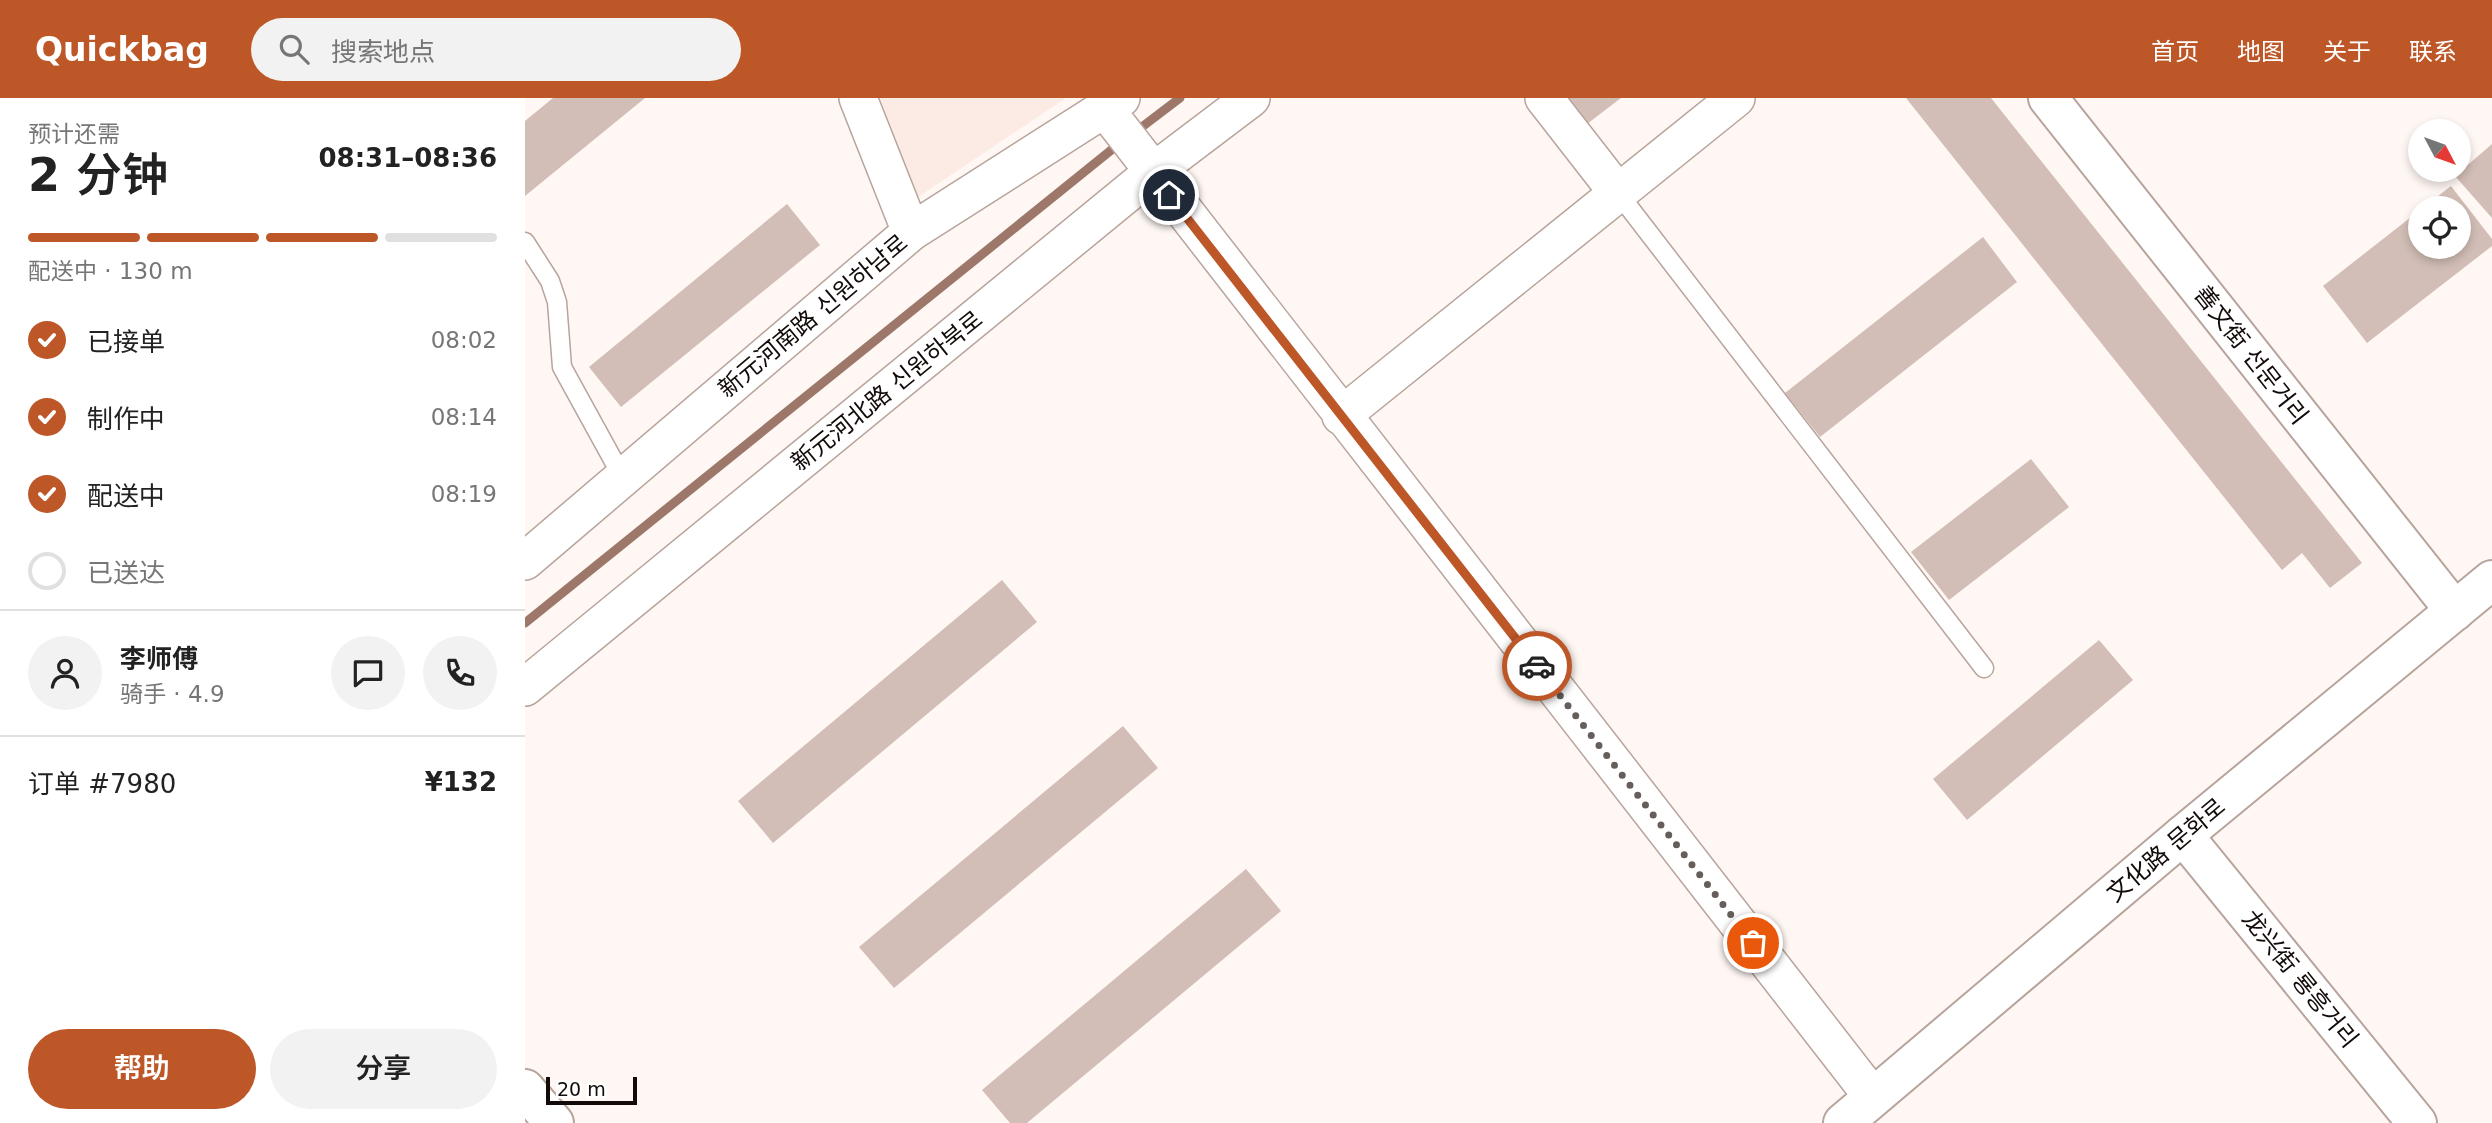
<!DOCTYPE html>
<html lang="zh">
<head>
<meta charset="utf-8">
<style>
  :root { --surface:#fff; --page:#f2f2f2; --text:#222; --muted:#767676; --line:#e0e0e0; --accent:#bd5728 }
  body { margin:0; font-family:"DejaVu Sans","Noto Sans SC","Noto Sans KR",sans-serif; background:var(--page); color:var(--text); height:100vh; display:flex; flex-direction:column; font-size:26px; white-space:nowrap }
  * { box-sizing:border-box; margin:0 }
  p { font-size:23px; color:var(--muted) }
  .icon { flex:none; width:38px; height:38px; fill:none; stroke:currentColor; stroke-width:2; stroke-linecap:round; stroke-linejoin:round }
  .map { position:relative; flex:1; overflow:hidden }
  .panel { display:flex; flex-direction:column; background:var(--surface); width:525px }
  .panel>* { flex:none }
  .needle { width:46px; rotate:131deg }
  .tools { position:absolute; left:1883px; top:21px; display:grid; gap:14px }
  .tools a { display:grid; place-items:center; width:63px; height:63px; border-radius:50%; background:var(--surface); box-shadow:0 4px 10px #0003; font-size:35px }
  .scale { position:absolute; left:21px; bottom:18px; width:91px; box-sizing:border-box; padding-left:7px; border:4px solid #120b09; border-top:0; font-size:19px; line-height:24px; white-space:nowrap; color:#120b09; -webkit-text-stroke:5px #fff; paint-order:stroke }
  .pin { position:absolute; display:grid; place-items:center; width:60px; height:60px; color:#fff; margin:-30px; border:4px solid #fff; border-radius:50%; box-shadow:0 2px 7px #0007 }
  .courier { position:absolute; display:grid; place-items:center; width:70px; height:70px; margin:-35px; border:5px solid #bd5728; border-radius:50%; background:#fff; color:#222; box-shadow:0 2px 9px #0007 }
  .headline em { font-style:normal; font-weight:600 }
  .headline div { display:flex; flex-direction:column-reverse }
  .headline { display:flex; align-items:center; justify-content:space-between; height:119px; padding:0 28px }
  h1 { font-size:46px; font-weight:600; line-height:52px }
  .bar { display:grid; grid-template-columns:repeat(4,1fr); gap:10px 7px; align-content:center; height:84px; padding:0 28px }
  .bar i { height:9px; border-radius:5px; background:var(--line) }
  .bar .on { background:var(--accent) }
  .bar p { grid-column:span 4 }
  .line { display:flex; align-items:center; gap:18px; padding:0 28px; border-top:2px solid var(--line) }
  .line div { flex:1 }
  .round { display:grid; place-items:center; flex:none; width:74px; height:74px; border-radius:37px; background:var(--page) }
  ol { padding:0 28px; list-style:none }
  li { display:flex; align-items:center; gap:21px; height:77px }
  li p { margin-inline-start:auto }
  li .icon { padding:7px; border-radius:50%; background:var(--accent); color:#fff; stroke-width:4 }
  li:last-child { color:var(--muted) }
  li i { width:38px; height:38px; border:4px solid var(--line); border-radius:50% }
  .cta { display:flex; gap:14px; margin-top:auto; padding:14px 28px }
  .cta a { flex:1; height:80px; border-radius:42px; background:var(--accent); color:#fff; font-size:28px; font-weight:600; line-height:80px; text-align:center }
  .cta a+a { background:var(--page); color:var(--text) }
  header { display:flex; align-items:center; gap:42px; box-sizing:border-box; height:98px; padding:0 35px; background:var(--accent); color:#fff }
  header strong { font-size:33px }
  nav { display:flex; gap:38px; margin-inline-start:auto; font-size:24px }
  .search { width:490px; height:63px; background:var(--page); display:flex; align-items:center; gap:18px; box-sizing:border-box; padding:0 24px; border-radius:38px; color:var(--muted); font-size:26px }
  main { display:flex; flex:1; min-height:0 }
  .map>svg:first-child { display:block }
</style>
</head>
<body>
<header>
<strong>Quickbag</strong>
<div class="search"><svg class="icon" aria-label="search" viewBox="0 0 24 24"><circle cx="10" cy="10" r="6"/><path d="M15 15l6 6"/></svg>搜索地点</div>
<nav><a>首页</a><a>地图</a><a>关于</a><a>联系</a></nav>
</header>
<main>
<section class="panel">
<div class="headline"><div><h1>2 分钟</h1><p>预计还需</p></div><em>08:31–08:36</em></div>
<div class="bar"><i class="on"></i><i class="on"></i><i class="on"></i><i></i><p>配送中 · 130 m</p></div>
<ol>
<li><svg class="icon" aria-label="check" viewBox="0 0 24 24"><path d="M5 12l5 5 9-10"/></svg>已接单<p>08:02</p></li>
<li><svg class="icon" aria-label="check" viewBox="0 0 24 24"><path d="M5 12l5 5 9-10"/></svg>制作中<p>08:14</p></li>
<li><svg class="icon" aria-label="check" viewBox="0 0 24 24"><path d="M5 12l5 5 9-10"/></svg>配送中<p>08:19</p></li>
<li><i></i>已送达</li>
</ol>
<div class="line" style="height:126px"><a class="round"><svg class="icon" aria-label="person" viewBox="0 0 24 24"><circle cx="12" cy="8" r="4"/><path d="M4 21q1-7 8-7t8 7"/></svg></a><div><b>李师傅</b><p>骑手 · 4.9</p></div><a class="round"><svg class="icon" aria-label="chat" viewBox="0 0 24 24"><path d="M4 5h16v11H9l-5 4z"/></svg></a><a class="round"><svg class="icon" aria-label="phone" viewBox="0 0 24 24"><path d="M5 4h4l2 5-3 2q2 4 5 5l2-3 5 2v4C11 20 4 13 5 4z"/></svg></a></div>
<div class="line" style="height:91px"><div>订单 #7980</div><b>¥132</b></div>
<div class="cta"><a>帮助</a><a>分享</a></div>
</section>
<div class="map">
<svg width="1967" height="1025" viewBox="0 0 1967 1025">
  <rect width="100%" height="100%" fill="#fff7f3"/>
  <path fill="#fcebe4" d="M355,0H541L393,99Z"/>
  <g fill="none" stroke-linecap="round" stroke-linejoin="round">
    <path stroke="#9d786a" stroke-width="9" d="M609,35L655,0
      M0,525L595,45"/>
  </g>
  <path fill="#d2beb6" d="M28,0H120L0,98V23Z
    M1041,0H1096L1062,26Z
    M1381,0H1466L1837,465L1805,490L1777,455L1757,472Z
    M1967,46V120L1930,78Z
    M1926,88L1967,141V148L1842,245L1798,188L1895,112V149H1934V110H1898Z
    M262,106L295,147L96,309L64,269Z
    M1458,139L1492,184L1295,339L1260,295Z
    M1506,361L1544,409L1424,502L1386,454Z
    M477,482L512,524L248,745L213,703Z
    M1574,542L1608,582L1442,722L1408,681Z
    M598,628L633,670L369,890L334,849Z
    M721,771L756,813L502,1025H485L457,992Z"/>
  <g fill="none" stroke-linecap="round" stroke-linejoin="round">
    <defs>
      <path id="service" d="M1093,95L1459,570
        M0,144L25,183L32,204L37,269L98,380"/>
      <path id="minor" d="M333,0L386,134
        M1019,0L1093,95
        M580,11L1348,999
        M816,318L1211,0
        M0,463L386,134L596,0
        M0,589L627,75L726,0"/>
      <path id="tertiary" d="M1523,0L1930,513
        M1658,737L1892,1025"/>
      <path id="secondary" d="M1318,1025L1658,737L1967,482"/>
      <path id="trunk" d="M0,991L29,1025"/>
    </defs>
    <use href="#service" stroke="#b7a49c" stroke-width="21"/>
    <use href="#minor" stroke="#b7a49c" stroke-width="40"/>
    <use href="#tertiary" stroke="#b7a49c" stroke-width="42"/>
    <use href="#secondary" stroke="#b7a49c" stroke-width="42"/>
    <use href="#trunk" stroke="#b7a49c" stroke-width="42"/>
    <use href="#service" stroke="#fff" stroke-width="18"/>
    <use href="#minor" stroke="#fff" stroke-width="37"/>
    <use href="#tertiary" stroke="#fff" stroke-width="38"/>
    <use href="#secondary" stroke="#fff" stroke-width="38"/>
    <use href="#trunk" stroke="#fff" stroke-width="38"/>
  </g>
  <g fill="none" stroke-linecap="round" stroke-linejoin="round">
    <path stroke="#655e5b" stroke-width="7" stroke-dasharray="0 12.6" d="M1012,568L1228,845"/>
    <path stroke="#bd5728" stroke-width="9" d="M644,97L1012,568"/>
  </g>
  <g text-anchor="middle" stroke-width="6" stroke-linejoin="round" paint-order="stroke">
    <g font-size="24" fill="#120b09" stroke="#fff">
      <text transform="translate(288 218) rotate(-40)" y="8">新元河南路 신원하남로</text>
      <text transform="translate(1726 257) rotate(52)" y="8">善文街 선문거리</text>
      <text transform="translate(362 293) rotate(-39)" y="8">新元河北路 신원하북로</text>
      <text transform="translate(1641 752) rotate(-40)" y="8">文化路 문화로</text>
      <text transform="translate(1775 881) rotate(51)" y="8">龙兴街 룡흥거리</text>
    </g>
  </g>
</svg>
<div class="tools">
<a><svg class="needle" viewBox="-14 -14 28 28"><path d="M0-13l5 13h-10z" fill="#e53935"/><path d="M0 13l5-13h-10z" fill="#767676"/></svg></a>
<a><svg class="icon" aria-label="locate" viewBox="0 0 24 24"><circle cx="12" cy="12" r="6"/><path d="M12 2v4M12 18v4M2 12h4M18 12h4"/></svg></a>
</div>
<div class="scale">20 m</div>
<div class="pin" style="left:1228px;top:845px;background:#ea580c"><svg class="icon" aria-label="bag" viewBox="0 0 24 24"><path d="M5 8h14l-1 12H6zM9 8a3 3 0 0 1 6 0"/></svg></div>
<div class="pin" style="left:644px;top:97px;background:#1f2937"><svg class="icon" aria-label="home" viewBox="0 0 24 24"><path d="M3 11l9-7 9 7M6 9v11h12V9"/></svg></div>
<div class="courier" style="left:1012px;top:568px"><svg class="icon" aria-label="car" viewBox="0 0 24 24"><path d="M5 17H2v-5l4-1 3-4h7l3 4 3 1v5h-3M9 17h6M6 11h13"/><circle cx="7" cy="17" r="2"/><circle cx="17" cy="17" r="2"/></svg></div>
</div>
</main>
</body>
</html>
